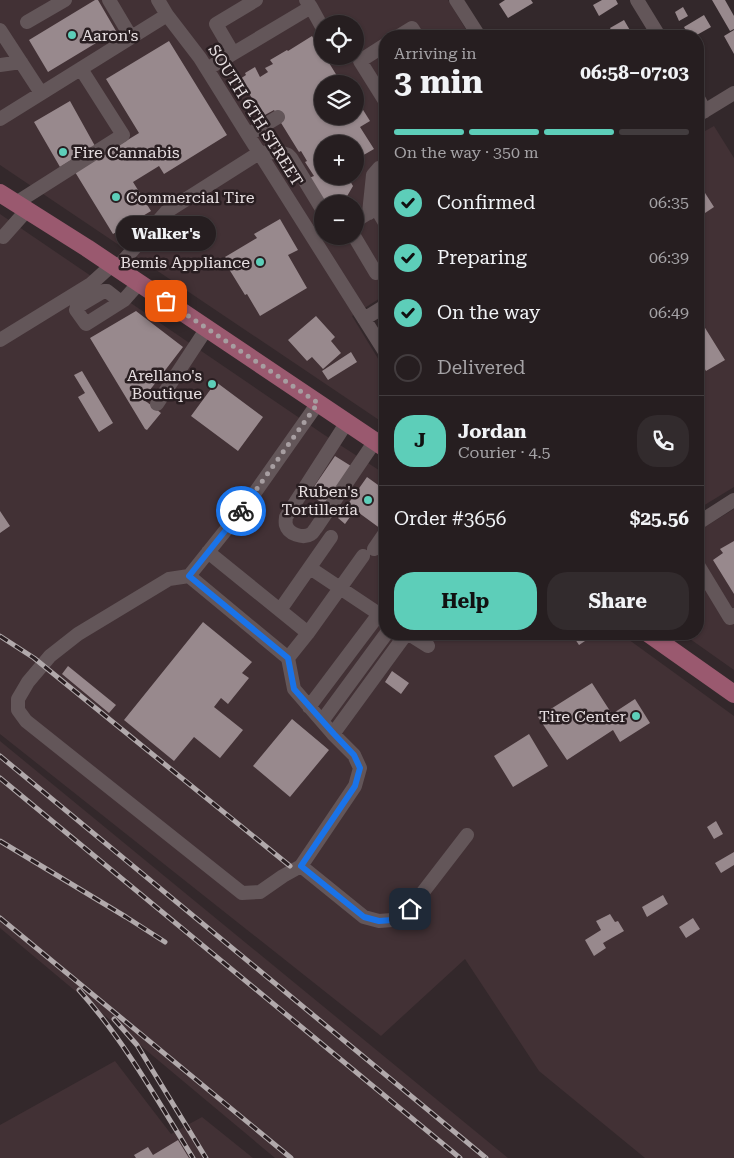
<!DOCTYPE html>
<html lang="en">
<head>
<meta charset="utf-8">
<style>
  :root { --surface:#261e20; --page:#322b2d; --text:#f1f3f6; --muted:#a4a2a5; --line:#423c3e; --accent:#5dceb9 }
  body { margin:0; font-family:"Roboto Serif",serif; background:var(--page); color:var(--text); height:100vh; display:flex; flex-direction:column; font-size:19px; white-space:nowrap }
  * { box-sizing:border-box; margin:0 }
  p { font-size:16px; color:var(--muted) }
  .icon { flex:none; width:28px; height:28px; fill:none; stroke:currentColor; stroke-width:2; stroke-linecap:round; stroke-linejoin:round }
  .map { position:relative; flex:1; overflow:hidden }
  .side { position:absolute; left:379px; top:30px; width:325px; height:610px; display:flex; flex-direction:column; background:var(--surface); border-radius:20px; box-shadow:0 1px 4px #0004,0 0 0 1px var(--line) }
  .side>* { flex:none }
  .buttons { position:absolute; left:314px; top:15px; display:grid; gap:10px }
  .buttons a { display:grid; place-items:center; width:50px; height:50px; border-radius:50%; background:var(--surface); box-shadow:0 1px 4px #0004,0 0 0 1px var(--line); font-size:25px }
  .pin { position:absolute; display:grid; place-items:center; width:42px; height:42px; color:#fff; margin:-21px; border-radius:10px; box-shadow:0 2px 8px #0006 }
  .courier { position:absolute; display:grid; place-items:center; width:50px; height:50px; margin:-25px; border:4px solid #1a73e8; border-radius:50%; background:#fff; color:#222; box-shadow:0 1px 6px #0007 }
  .bubble { position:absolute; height:35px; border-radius:18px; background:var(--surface); box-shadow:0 1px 4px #0004,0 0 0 1px var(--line); font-size:16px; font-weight:700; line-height:35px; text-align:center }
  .headline em { font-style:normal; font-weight:700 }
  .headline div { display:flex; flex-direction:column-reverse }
  .headline { display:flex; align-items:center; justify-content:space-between; height:85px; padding:0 15px }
  h1 { font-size:32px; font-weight:700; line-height:38px }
  .bar { display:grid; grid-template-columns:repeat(4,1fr); gap:8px 5px; align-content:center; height:60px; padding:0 15px }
  .bar i { height:6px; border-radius:4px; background:var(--line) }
  .bar .current { background:var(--accent) }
  .bar p { grid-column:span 4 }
  .line { display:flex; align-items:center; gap:12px; padding:0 15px; border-top:1px solid var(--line) }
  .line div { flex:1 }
  .round { display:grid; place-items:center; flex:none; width:52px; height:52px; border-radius:20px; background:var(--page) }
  ol { padding:0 15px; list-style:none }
  li { display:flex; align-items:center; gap:15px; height:55px }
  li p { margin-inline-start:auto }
  li .icon { padding:5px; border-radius:50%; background:var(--accent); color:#111; stroke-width:4 }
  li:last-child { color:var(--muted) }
  li i { width:28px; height:28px; border:2px solid var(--line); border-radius:50% }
  .cta { display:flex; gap:10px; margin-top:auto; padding:10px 15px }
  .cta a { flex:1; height:58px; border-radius:20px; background:var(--accent); color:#111; font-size:20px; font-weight:700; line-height:58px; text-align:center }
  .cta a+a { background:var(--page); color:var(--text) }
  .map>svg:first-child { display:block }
</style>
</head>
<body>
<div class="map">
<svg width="734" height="1158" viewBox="0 0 734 1158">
  <rect width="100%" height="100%" fill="#33282b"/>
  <path fill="#423135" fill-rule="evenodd" d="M0,0H448L470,36H385V295L352,316L385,370V424L0,165ZM322,24H355V56H322ZM322,84H355V116H322ZM322,144H355V176H322ZM322,204H355V236H322Z
    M714,126L734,158V487L698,509V135Z
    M0,214L323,434L385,474V634H621L734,716V1158H645L539,1071L465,959L381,1036L0,734Z
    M734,509V670L683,634H698V531Z
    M0,741L508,1158H275L0,928Z
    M115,1061L171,1134L202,1117L253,1158H0V1125Z"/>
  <path fill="#98898d" d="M95,0H98L116,31L48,72L29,40Z
    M505,0H531L533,3L508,18L499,4Z
    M602,0H616L618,4L599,16L593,5Z
    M712,0H725L734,16V29L730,31Z
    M683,7L688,16L679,21L675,12Z
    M704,15L711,27L695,36H689L684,27Z
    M624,20L631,32L625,36H615L610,28Z
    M734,30V54L724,36Z
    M312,36L322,53V56L326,58L342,84H322V116H355V97L370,121L360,127L374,149L355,160V144H322V176H347L353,186L346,198L336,204H325L309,178L314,176L305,162L307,161L301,151L299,152L278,118H279L274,110L263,116L240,79L246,75L245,73L255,67L260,77L268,72L265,68L273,64L270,60L287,50L288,51Z
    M169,41L227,135L164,174L159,166L133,182L151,211L113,234L75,172L139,133L106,79Z
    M70,101L95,146L60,167L34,122Z
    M698,182L714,207L702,215L698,209Z
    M280,219L298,250L288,255L307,288L260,316L247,294L245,295L229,269L231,268L225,257L257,238L254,234Z
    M136,311L183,347L143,399L161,413L147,430L145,429L90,338Z
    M316,316L335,337L331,341L341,353L323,369L312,357L307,361L288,340Z
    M702,323L725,360L706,371L698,357V326Z
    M351,352L357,362L328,380L322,371Z
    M82,371L113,423L99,432L78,397L85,393L74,375Z
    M216,382L263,417L238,451L191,416Z
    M335,456L351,466L325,505L309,494Z
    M367,477L385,490V523L381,529L355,510L345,524L338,518Z
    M0,511L10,526L0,533Z
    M734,541V594L713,560L723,553L720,549Z
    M203,622L252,662L242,673L249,678L228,704L221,698L214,707L243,730L220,758L194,737L174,761L124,720Z
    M584,634H593L594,635L579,645L575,639Z
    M68,666L116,705L109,713L62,674Z
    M392,671L409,683L401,694L385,682Z
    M592,683L612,714L635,699L650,723L620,742L613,730L567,760L538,717Z
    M292,719L329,750L290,797L253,766Z
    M529,734L548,766L513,787L494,756Z
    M716,821L723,834L714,839L707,827Z
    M734,852V865L721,873L715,863Z
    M663,895L668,904L647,917L642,907Z
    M610,914L615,922L618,921L624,931L603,943L606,948L594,956L585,940L601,930L596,921Z
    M693,918L700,929L686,938L679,927Z
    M178,1140L189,1158H136L134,1155L148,1147L153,1155Z"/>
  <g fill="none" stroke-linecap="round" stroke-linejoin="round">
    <path stroke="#635659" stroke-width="14" d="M109,0L131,37
      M158,0L167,15L200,58L248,135L385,352
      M456,0L479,36
      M637,0L659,36
      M311,7L322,27
      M27,22L65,0
      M0,30L41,93
      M399,36L412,28L417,36
      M385,45L360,61L385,101
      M233,53L216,24L256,0
      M0,65L21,62
      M207,69L311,7L306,0
      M698,98L705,111
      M698,115L734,93
      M0,119L167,15
      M248,135L278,117
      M16,203L123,135L81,69
      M376,208L385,223
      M369,213L373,175L379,168L385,167
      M355,221L378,207L380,202L385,199
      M354,236L376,273L385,268
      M3,237L27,210
      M117,268L166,212L259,153L279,152L288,155L291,158L322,209
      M121,302L107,291H104L77,307L76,310L86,324L124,300L139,283
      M364,319L385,306
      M0,340L91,284L112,265
      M318,403L249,501L189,576L169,579L78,634L50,656L28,682L18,699V710L26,721L242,893L260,892L283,876L301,866L364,917L379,921L392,920L410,909L467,835
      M157,404L207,328
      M347,422L286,517C286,519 285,523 286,525C288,534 303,539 311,534C313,533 314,530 316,528L375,441
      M698,523L734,500
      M374,549L385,533
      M208,552L308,633
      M698,565L730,618L734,615
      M310,568L385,618
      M189,576L288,658L294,689L333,734L354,755L360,768L355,786L301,866
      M280,610L331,537
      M409,634L428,646
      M288,658L308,633L363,556
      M309,707L379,614
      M322,721L386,634
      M333,734L406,634"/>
    <path stroke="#9a596f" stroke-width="18" d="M0,193L87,248L385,448
      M649,634L734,694"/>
    <defs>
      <path id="rail" d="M0,636L34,658L290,866
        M0,756L486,1158
        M0,778L460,1158
        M0,841L126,917L165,942
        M0,918L291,1158
        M79,990C124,1040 158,1101 193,1158
        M114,1019L137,1045L206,1158"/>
    </defs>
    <use href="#rail" stroke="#b1a9ab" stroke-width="5"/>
    <use href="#rail" stroke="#291e21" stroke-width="3" stroke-dasharray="9" stroke-linecap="butt"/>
  </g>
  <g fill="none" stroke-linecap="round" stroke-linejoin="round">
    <path stroke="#a79ea1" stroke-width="5" stroke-dasharray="0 9" d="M166,301L318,403L241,511"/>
    <path stroke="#1a73e8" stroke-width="6" d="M241,511L189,576L288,658L294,689L334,734L354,755L360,768L355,786L301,866L364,917L379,921L392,920L410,909"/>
  </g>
  <g fill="#5dceb9" stroke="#291e21" stroke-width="2">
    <circle cx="72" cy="35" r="5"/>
    <circle cx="63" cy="152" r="5"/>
    <circle cx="116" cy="197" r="5"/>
    <circle cx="260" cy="262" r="5"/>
    <circle cx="212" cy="384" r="5"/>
    <circle cx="368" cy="500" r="5"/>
    <circle cx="636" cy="716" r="5"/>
  </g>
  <g text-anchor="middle" stroke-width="5" stroke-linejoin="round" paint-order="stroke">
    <g font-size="16" fill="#e6dee0" stroke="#291e21" text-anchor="end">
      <text x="82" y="41" text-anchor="start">Aaron's</text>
      <text x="73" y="158" text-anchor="start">Fire Cannabis</text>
      <text x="126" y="203" text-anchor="start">Commercial Tire</text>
      <text x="250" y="268">Bemis Appliance</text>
      <text x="202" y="381">Arellano's<tspan x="202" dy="18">Boutique</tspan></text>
      <text x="358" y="497">Ruben's<tspan x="358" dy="18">Tortillería</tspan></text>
      <text x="626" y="722">Tire Center</text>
    </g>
    <g font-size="16" fill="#e6dee0" stroke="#291e21">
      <text transform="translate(256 115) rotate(58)" y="6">SOUTH 6TH STREET</text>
    </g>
  </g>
</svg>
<div class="buttons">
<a><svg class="icon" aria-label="locate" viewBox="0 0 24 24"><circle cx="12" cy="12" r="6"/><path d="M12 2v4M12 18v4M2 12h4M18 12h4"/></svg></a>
<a><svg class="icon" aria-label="layers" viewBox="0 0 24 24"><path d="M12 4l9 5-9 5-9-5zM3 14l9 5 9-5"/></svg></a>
<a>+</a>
<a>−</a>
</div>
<div class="pin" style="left:166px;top:301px;background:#ea580c"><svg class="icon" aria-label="bag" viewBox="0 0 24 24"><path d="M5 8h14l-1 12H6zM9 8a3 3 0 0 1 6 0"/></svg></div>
<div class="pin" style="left:410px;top:909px;background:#1f2937"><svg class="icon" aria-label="home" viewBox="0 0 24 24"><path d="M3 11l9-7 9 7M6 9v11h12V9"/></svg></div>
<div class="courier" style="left:241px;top:511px"><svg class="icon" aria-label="bike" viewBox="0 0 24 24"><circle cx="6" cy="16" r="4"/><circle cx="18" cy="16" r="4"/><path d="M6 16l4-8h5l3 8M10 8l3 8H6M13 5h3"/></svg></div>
<div class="bubble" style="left:116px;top:216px;width:100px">Walker's</div>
<section class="side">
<div class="headline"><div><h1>3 min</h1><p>Arriving in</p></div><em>06:58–07:03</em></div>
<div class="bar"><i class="current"></i><i class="current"></i><i class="current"></i><i></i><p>On the way · 350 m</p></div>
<ol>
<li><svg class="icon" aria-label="check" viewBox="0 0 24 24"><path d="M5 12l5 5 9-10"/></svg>Confirmed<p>06:35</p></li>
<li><svg class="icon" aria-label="check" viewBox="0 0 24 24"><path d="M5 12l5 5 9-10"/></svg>Preparing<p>06:39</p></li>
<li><svg class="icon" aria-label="check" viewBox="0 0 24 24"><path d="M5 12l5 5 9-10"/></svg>On the way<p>06:49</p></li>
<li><i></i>Delivered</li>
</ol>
<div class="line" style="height:90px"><b class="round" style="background:var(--accent);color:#111">J</b><div><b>Jordan</b><p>Courier · 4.5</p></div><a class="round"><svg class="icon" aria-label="phone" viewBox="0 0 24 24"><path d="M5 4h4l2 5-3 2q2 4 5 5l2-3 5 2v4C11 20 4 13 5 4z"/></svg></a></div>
<div class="line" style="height:65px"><div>Order #3656</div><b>$25.56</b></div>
<div class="cta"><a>Help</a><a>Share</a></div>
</section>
</div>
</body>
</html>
